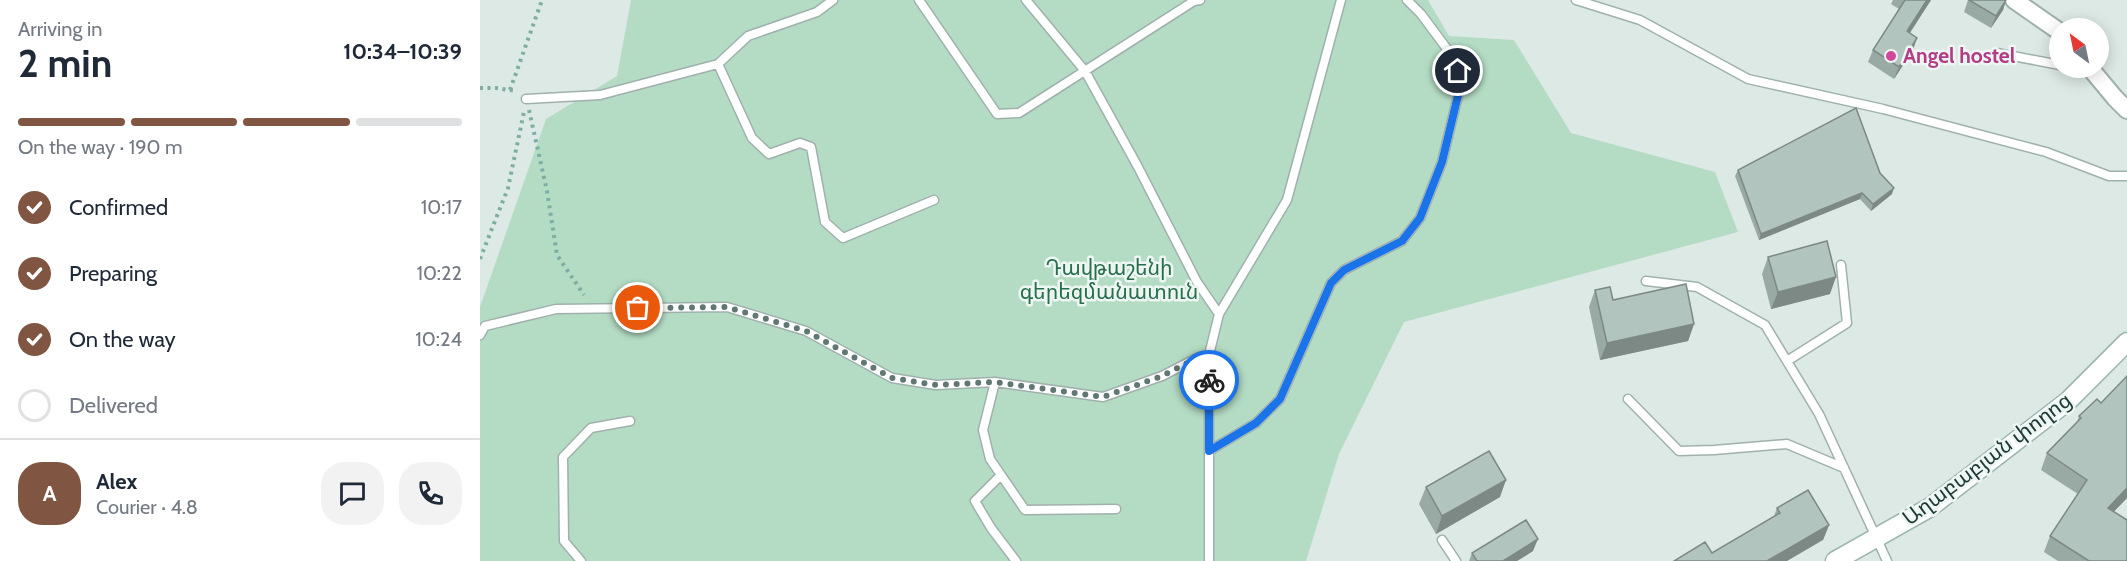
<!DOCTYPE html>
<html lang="en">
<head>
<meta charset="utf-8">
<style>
  :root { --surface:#fff; --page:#f2f2f3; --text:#1f2937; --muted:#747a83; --line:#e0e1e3; --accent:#805541 }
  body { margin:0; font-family:Cabin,"Noto Sans Armenian",sans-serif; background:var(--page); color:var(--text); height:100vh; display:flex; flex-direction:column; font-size:22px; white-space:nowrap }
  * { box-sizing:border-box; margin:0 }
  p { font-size:20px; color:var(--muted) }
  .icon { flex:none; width:33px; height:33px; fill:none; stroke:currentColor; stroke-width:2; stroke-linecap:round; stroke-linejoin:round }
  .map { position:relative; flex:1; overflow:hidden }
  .panel { display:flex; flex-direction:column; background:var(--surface); width:480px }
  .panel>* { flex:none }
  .needle { width:39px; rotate:327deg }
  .controls { position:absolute; left:1569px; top:18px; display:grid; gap:12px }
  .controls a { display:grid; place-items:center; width:60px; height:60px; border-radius:50%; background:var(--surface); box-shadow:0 3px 15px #0003; font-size:30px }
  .pin { position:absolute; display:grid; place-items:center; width:51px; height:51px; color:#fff; margin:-26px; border:3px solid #fff; border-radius:50%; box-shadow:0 2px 6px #0007 }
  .courier { position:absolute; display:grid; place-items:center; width:60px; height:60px; margin:-30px; border:4px solid #1a73e8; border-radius:50%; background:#fff; color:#222; box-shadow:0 2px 8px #0007 }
  .summary em { font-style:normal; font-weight:700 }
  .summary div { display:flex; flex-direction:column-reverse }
  .summary { display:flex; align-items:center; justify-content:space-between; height:102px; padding:0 18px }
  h1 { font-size:39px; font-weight:700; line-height:45px }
  .bar { display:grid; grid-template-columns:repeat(4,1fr); gap:9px 6px; align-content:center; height:72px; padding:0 18px }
  .bar i { height:8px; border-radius:4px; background:var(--line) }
  .bar .on { background:var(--accent) }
  .bar p { grid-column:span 4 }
  .line { display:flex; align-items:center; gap:15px; padding:0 18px; border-top:2px solid var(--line) }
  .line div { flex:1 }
  .round { display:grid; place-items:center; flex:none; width:63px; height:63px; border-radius:24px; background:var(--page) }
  ol { padding:0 18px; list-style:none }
  li { display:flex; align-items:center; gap:18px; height:66px }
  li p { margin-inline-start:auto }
  li .icon { padding:6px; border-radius:50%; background:var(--accent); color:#fff; stroke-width:4 }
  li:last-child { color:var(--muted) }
  li i { width:33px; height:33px; border:3px solid var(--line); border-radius:50% }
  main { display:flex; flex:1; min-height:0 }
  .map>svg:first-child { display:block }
</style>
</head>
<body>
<main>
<section class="panel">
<div class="summary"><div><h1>2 min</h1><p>Arriving in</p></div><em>10:34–10:39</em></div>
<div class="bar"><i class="on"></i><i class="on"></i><i class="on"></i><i></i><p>On the way · 190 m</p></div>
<ol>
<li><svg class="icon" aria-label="check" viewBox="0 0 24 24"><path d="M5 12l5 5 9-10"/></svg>Confirmed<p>10:17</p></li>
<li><svg class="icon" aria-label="check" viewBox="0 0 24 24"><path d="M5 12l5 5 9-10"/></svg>Preparing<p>10:22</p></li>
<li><svg class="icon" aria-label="check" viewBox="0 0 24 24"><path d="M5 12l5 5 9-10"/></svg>On the way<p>10:24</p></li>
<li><i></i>Delivered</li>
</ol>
<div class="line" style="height:108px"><b class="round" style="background:var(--accent);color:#fff">A</b><div><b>Alex</b><p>Courier · 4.8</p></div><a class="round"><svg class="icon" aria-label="chat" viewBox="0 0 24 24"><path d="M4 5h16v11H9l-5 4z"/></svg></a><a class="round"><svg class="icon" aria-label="phone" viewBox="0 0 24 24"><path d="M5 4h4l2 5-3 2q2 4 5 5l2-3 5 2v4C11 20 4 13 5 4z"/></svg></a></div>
</section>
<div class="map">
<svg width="1647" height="561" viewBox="0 0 1647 561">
  <rect width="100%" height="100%" fill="#dde9e5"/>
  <path fill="#b4dcc4" d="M151,0H948L969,36L1034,40L1091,133L1235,172L1258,232L924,322L859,454L826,561H0V307L66,119L137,76Z"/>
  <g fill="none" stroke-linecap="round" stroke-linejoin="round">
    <defs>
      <path id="lane" d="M439,0L517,114L539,113L714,1L720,0
        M546,0L605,71L658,167L717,282L739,314
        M1096,0L1160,20L1268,79L1403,109L1566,152L1629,176H1647
        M1517,53L1580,65
        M238,64L272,138L289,154L320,143L331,147L345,222L363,238L454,200
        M1594,68L1612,71
        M46,99L120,95L238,64L268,36L337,12L353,0
        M1166,281L1217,287L1285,325L1339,414L1407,561
        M0,335L5,326L76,309L247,307L326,331L412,378L456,385L515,382L623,397L682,376L719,357L729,355
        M1307,361L1367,323L1361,265
        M515,382L503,430L510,459L545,510L636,509
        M1148,399L1199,451L1234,450L1307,444L1364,468
        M729,451L776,423L800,399L851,283L864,270L922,241L940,218L962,162L981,83L978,71L973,57L941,14L927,0
        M521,475L495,501L511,528L536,561
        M962,540L976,561
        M101,561L84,541L83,457L111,428L150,421
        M729,561V355L739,314L807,200L861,0"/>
      <path id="street" d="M1534,0L1580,32
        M1610,68L1635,98L1647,110"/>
      <path id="secondary" d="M1355,561L1449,508L1588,401L1647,342"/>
    </defs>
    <use href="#lane" stroke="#a0b1ad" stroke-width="11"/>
    <use href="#street" stroke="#a0b1ad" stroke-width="20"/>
    <use href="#secondary" stroke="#9cb5af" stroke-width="21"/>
    <path stroke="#7caea4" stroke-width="4" stroke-dasharray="3 4.5" stroke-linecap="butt" d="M0,88H16L36,91
      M30,90L62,0
      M49,110L67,191L77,255L104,295
      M0,259L28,188L44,112"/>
    <use href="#lane" stroke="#fff" stroke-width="8"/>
    <use href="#street" stroke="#fff" stroke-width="16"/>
    <use href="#secondary" stroke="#fff" stroke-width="18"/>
  </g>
  <path fill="#99a9a3" d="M1413,0H1451L1430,33L1433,50L1414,79L1388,62L1393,50L1419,9L1411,4Z
    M1488,0H1526L1523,10L1511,28L1484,12Z
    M1258,170L1400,173L1412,194L1391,211L1380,199L1279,240L1255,176Z
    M1288,257L1350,294L1291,309L1282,274Z
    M1115,290L1133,300L1214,324L1208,341L1120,360L1109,307Z
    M1617,399L1647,498L1634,511L1647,561H1578L1564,552L1570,536L1598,494L1561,470L1567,453L1597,422L1599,416Z
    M946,487L1020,497L956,534L939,504Z
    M1297,508L1349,525L1343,540L1194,561L1232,553L1294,516Z
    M1053,551L1037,561H989L992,553Z"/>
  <path fill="#7d8985" d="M1447,0H1451L1423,43L1427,31Z
    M1526,0L1523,10L1511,28L1516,16Z
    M1437,38L1433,50L1414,79L1419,67Z
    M1414,188L1412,194L1391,211L1393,204Z
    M1382,193L1380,199L1279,240L1281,234Z
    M1356,277L1350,294L1291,309L1298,292Z
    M1214,324L1208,341L1120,360L1127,343Z
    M1026,480L1020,497L956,534L962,516Z
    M1647,488V498L1622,524L1628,508Z
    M1349,525L1343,540L1307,561H1287Z
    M1058,539L1053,551L1037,561H1023Z"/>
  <path fill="#b2c4be" stroke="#7d8985" stroke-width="1.5" d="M1425,0H1447L1427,31L1437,38L1419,67L1393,50Z
    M1489,0H1526L1516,16Z
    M1376,108L1400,173L1414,188L1393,204L1382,193L1281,234L1258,170Z
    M1347,241L1356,277L1298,292L1288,257Z
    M1206,284L1214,324L1127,343L1115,290L1130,287L1133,300Z
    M1647,376V488L1628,508L1647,520V561H1609L1570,536L1607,480L1567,453L1601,418L1599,416L1617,399L1621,403Z
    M1009,451L1026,480L962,516L946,487Z
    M1328,490L1349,525L1287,561H1194L1225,542L1232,553L1300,513L1297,508Z
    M1046,520L1058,539L1023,561H997L992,553Z"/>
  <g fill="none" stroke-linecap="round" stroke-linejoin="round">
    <path stroke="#617773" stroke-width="6" stroke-dasharray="0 10.8" d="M158,308L247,307L326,331L412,378L456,385L515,382L623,397L682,376L719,357L729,355V380"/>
    <path stroke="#1a73e8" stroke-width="8" d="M729,380V451L776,423L800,399L851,283L864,270L922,241L940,218L962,162L981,83L978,71"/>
  </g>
  <circle fill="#d1479c" stroke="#edf6f3" stroke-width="2" cx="1411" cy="56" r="6"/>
  <g text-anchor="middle" stroke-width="5" stroke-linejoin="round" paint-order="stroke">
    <g font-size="21" font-weight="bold" fill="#b23c85" stroke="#edf6f3" text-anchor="start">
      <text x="1423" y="63">Angel hostel</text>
    </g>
    <g font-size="21" fill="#28704c" stroke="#edf6f3">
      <text x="629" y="275">Դավթաշենի<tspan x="629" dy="24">գերեզմանատուն</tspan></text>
    </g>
    <g font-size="21" fill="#1e3935" stroke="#edf6f3">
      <text transform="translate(1507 459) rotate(-37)" y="7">Աղաբաբյան փողոց</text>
    </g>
  </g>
</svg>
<div class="controls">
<a><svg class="needle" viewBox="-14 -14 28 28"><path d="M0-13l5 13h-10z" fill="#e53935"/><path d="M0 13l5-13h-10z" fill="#747a83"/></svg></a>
</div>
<div class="pin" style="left:158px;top:308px;background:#ea580c"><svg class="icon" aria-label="bag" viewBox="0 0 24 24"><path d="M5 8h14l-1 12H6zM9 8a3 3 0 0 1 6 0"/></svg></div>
<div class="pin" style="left:978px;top:71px;background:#1f2937"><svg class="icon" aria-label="home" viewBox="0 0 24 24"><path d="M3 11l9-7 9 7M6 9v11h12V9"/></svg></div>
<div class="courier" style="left:729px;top:380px"><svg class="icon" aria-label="bike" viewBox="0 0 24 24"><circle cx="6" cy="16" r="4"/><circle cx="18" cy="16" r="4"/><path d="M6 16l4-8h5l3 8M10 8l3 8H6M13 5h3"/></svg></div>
</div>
</main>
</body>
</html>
